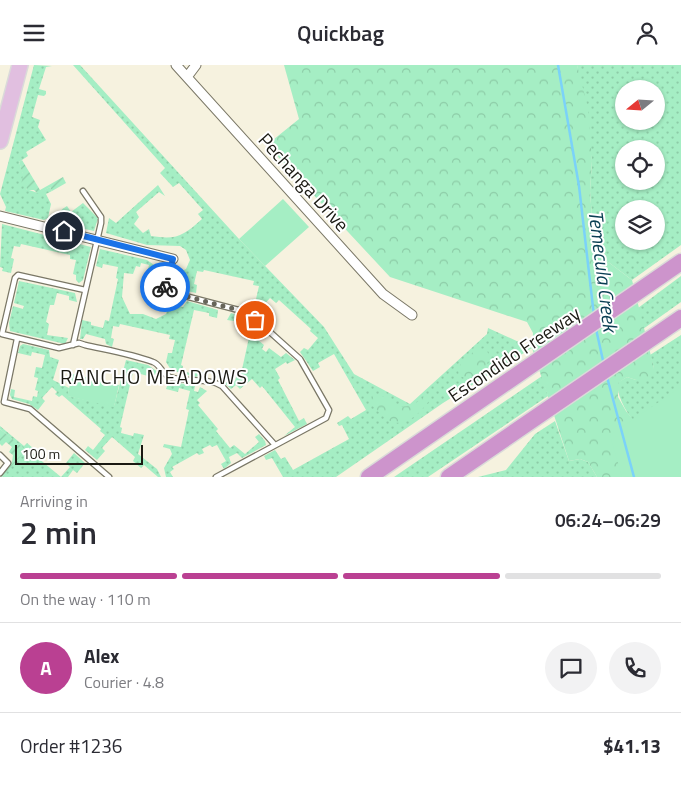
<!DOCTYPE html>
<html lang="en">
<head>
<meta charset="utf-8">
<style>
  :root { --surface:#fff; --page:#f2f2f3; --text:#2b2b33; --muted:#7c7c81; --line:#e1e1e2; --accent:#ba4092 }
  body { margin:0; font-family:"Titillium Web",sans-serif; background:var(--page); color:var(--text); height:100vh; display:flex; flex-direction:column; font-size:19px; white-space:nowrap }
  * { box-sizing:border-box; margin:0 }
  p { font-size:16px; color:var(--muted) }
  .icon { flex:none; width:28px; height:28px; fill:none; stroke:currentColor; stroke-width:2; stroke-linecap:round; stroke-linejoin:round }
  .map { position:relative; height:412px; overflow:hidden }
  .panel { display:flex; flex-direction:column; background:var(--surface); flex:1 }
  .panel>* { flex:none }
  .needle { width:32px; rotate:252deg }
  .fabs { position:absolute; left:615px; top:15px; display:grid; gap:10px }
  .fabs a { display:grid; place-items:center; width:50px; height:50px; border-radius:50%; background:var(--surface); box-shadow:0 1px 4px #0004; font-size:25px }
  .scale { position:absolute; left:15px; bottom:12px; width:128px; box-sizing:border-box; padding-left:5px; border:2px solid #1a1912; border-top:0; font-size:14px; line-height:18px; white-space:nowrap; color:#1a1912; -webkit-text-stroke:4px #fff; paint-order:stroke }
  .pin { position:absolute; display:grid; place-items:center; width:42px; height:42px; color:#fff; margin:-21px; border:2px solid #fff; border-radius:50%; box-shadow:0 1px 5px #0007 }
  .courier { position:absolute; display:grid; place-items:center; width:50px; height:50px; margin:-25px; border:4px solid #1a73e8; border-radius:50%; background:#fff; color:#222; box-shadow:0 1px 6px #0007 }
  .summary em { font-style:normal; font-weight:600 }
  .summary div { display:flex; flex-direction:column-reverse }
  .summary { display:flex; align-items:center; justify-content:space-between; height:85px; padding:0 20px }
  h1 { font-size:32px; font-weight:600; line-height:38px }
  .bar { display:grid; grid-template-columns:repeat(4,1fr); gap:8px 5px; align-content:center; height:60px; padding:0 20px }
  .bar i { height:6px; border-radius:4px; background:var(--line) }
  .bar .selected { background:var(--accent) }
  .bar p { grid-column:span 4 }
  .line { display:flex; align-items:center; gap:12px; padding:0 20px; border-top:1px solid var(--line) }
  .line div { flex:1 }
  .round { display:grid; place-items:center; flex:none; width:52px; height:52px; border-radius:26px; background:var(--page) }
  header { display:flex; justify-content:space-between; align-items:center; height:65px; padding:0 20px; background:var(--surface); font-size:22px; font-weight:600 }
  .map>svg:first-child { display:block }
</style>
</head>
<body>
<header><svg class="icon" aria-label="menu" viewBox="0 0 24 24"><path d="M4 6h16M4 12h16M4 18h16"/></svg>Quickbag<svg class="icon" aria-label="person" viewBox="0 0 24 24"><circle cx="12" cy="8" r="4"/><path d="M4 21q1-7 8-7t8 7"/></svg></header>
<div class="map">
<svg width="681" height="412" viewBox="0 0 681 412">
  <defs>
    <pattern id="grass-dots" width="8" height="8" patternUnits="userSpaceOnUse" patternTransform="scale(1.25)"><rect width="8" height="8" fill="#a5eec4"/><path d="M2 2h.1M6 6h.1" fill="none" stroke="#8dcca7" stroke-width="1.8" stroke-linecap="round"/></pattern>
    <pattern id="forest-crowns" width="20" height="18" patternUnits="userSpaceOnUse" patternTransform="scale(1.25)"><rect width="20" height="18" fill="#a5eec4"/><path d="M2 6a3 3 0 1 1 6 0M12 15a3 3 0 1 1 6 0" fill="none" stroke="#8dcca7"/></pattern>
    <pattern id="garden-furrows" width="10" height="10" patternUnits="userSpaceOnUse" patternTransform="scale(1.25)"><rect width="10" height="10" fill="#a5eec4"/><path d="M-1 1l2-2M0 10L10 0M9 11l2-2" fill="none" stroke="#8dcca7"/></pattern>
  </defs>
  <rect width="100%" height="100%" fill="#f6f2df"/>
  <path fill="url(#grass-dots)" fill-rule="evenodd" d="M34,0L52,1L46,2L39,24L46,26V29L44,31L38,30L32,52L40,55L38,62L46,75L26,87L28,91L19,97L28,123L26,124L38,128L50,122L52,126L46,129L51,139L48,153L44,155L5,146L6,142L0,129Z
    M73,0H80L239,174L324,262L354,309L410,339L487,269L488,263L532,283L443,338L336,412H283L272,393L266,395L264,391L275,385L281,394L285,392L293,405L349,374L342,360L339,361L337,358L348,351L351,354L366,345L334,289L318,298L320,302L313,306L300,287L304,283L308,285L318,273L310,266L311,264L279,235L276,238L270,233L262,242L264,245L258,252C253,247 251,241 252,234H256L259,221L253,220L254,216L204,205L203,207L197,206L194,219L197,220L196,228L183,225L180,221L182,206L186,204L190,195L186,185L180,181L147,180L106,168L109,153L116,158L158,120L165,131L159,127L136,147L139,152L134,159L143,168L149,164L151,171C177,175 183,171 202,154L198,149L203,145L179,118L173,122L160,108L165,103Z
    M577,0H681V180L632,215L599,190L593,166L590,126L592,96ZM624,24H656V56H624ZM624,84H656V116H624ZM624,144H656V176H624Z
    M83,138L98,153L94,166L57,158C56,150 60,145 67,141L71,147Z
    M2,159L91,182L83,215L79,218L76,215V210L73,209L76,195L70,194V190L21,179L20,182L14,181L11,193L14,194L11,208L2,206L3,203L0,202Z
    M100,184L147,195L160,204L161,212L154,236L151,230L155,206L148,204L149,200L141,198L140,202L136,201L133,209L124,208L122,232L130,249H143L156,254L166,249L169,239L183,242L187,236L218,245L217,253L209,251V248L194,245L181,300L183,301L182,306L194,309L195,306L205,308L204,310L194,312L171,305L166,297L168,288H172L175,275L169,274L170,270L120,259L119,262L113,261L111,273L114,274L112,282L106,279L105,274L86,269L83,274H80L82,255L91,257V260L103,263L105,255L109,256L118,214L116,213L118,202L103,199L102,203L96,201Z
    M681,211V237L643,264L638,243Z
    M19,216L75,228L77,237L69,235V231L57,228L54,240H50L46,257L49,259L47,270L68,273L65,279L10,266L9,258L13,241L23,244L24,241L14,238Z
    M231,248L251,255L256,264L253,271L264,280L262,284L266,287L269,283L281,292L286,288L295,295L287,299L286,297L275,304L280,313L278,315L299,356L304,353L307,359L284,371L295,362L262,321L260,323L252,314L240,324L236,320L231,324L215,310L214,308L223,310V314L235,316L237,309H241L250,268L248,267L251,256L235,252L234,256L227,255Z
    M681,270V403C658,379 619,353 617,318L627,312L636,315L654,303L650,290Z
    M23,279L49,285L50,292L59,295L53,315L69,323L68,331L114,341L126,295L148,300L158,307L156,316L148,314V311L133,307L120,362L122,363L121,368L133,371L134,368L144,370L138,389L157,404L161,412H158L144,400L141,403L133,396L135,392L112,372L102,383L105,386L97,395L85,385L88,381L93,385L105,370L100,366L101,364L62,330L59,332L55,329L57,327L52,322L42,333L45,336L38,345L29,339L12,334L10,330L11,324L15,325L14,332L32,336L33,331L37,332L38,326L35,325L38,313L34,312L36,302L42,303L45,290L32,287L31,291L18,288L20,281Z
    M542,311L548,331L428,412H394Z
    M169,316L195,321L194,326L198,327L200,322L207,326L197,335L200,338L198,340L218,364L216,366L230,383L234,380L245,389L259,377L255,372L259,369L265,376L266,380L242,393L237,388L229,392L231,398L224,404L221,399L226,396L217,380L212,382L210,380L202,384L204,388L199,390L197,388L172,402L174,404L170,407L173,412H166L164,403L172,389L170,384L163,382L164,379L181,382L189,345L186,344L190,326L179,323L178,327L166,324Z
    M555,356L569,396L580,394L588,397L597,412H478L506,405L535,369Z
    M0,361L24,381L27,378L34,384L32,388L61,412L70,402L66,398L74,388L85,398L77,408L73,405L68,412H2L25,385L0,364Z"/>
  <path fill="url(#forest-crowns)" d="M284,0H577L588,43L592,96L590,126L593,166L599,190L632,215L654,303L650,313L636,315L627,312L618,318V332L626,346L681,412H597L588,397L580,394L569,396L532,283L533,268L527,257L390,212L268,81V79L299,54Z
    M486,283C494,298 481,311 466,314L459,310L458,305C462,293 473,285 486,283Z
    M373,330C384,329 391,336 400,342L413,340L424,332L429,336C416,353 399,368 381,349C376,344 372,342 370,334Z"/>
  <path fill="#a5eec4" d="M283,134L309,162L265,201L239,174Z
    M73,309L119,320L114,342L67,331Z
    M681,322V412H622L610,370Z"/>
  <path fill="url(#garden-furrows)" d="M22,95L40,125L63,112L66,118L52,126L50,122L38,129L34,125H27L26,119L21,120L23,110L19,97Z
    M0,364L26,385L2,412L0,411L12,397L13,390L9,387L12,382L6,377L2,381L0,379Z"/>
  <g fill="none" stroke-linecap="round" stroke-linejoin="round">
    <path stroke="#7bd2f9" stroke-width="2.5" d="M558,0L579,121L594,251
      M596,264L604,300
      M607,312L634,412"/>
    <defs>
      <path id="lane" d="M173,194L166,226L246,247L251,250L300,294L329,345L326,353L216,412
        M85,225L18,210L15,213L2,269L59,283L79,278L85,280C107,285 131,289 153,297C160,299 162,309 170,312C188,318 207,312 222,321L275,380
        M17,274L4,337L30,344L109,412
        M73,280L101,158V152L83,126
        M0,390L8,398L0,408"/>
      <path id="street" d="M176,0L383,229L412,250
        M187,12L196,0
        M0,151L173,194"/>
      <path id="primary" d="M0,76L20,0"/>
      <path id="highway" d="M369,412L681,197
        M449,412L681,253"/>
    </defs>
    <use href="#lane" stroke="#7a7766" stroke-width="7"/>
    <use href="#street" stroke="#7a7766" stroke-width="11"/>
    <use href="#primary" stroke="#dadad9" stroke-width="18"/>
    <use href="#highway" stroke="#dadad9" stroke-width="19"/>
    <use href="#lane" stroke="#fff" stroke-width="4.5"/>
    <use href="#street" stroke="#fff" stroke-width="9"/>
    <use href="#primary" stroke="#e1bfe0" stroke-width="15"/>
    <use href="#highway" stroke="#cd94cc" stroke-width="16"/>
  </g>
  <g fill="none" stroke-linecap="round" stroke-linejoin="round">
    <path stroke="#67655a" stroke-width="5" stroke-dasharray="0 9" d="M165,222L166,226L246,247L255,255"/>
    <path stroke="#1a73e8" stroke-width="6" d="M64,166L173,194L165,222"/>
  </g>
  <g text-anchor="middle" stroke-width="4" stroke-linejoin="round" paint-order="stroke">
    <g font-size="19" fill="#1a1912" stroke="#fff">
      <text transform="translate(304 117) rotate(48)" y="7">Pechanga Drive</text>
      <text transform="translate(514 289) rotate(-34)" y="7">Escondido Freeway</text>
    </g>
    <g font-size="20" font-style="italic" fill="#0a3f53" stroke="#fff">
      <text transform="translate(603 206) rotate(83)" y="7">Temecula Creek</text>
    </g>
    <g font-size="20" letter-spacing="1" fill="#1a1912" stroke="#fff">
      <text x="154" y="319">RANCHO MEADOWS</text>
    </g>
  </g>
</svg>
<div class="fabs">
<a><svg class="needle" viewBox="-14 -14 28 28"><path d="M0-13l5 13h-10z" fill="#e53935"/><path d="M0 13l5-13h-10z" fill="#7c7c81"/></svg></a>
<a><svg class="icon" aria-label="locate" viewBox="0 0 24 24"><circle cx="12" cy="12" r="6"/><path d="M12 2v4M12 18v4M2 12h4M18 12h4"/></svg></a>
<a><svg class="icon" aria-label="layers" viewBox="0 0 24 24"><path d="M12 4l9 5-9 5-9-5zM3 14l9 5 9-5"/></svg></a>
</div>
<div class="scale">100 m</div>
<div class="pin" style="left:255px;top:255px;background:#ea580c"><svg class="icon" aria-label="bag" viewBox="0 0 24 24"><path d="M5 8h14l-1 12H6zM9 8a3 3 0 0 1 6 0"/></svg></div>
<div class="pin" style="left:64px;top:166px;background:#1f2937"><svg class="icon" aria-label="home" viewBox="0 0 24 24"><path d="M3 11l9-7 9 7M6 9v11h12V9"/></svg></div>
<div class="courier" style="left:165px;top:222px"><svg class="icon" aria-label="bike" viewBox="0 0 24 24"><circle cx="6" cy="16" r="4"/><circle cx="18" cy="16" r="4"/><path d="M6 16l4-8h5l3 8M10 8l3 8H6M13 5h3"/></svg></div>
</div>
<section class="panel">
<div class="summary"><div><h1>2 min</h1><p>Arriving in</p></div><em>06:24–06:29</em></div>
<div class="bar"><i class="selected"></i><i class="selected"></i><i class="selected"></i><i></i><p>On the way · 110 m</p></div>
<div class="line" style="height:90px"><b class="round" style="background:var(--accent);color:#fff">A</b><div><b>Alex</b><p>Courier · 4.8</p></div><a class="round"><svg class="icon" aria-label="chat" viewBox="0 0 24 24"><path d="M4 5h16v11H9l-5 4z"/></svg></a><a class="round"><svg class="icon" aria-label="phone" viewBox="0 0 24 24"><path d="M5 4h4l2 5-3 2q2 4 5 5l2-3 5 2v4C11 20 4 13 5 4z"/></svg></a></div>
<div class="line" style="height:65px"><div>Order #1236</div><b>$41.13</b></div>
</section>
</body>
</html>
